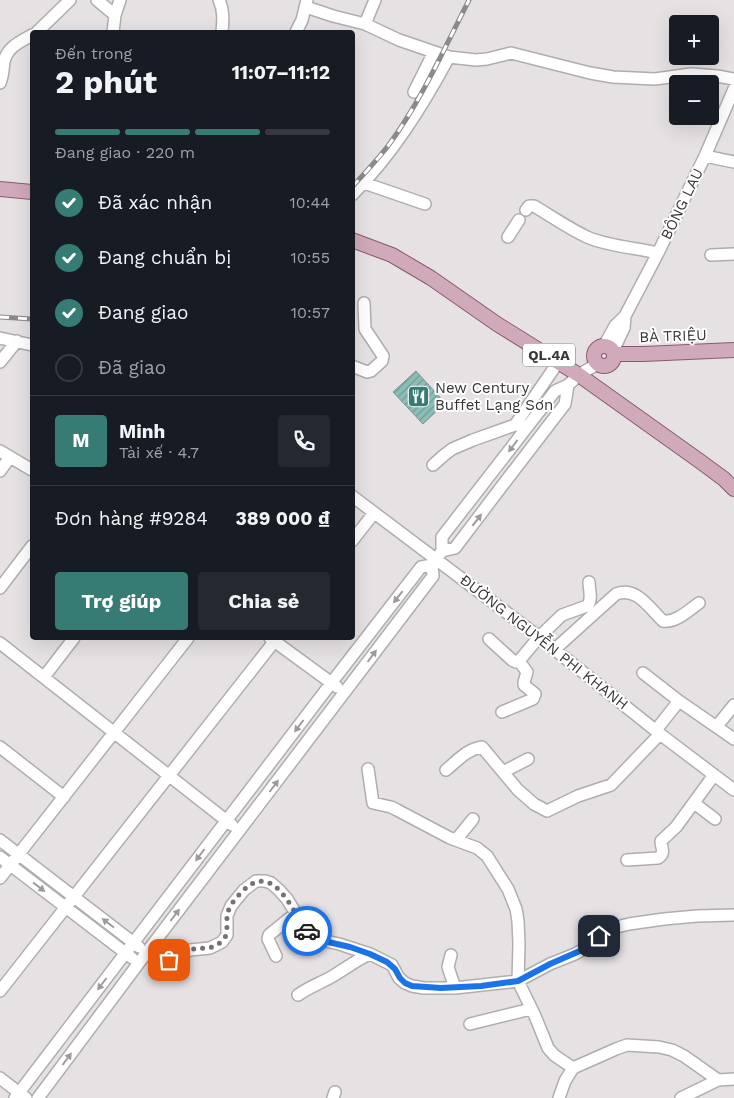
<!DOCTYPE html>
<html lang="vi">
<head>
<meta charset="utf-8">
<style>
  :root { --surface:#171b24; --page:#242831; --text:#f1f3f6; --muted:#9ea1a6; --line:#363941; --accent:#367c75 }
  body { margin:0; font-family:"Work Sans",sans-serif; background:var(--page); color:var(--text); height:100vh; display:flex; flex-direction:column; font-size:19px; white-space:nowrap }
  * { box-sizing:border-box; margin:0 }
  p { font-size:16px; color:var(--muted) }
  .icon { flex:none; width:28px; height:28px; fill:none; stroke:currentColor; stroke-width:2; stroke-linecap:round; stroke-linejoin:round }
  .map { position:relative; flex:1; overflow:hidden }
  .details { position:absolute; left:30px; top:30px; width:325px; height:610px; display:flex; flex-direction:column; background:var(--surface); border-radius:5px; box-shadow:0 5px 20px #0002 }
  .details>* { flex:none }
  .buttons { position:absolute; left:669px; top:15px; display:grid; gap:10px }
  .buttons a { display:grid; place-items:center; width:50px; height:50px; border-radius:5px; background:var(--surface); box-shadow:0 5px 20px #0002; font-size:25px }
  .pin { position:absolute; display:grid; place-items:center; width:42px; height:42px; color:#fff; margin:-21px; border-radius:10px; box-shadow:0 2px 8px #0006 }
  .courier { position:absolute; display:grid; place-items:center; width:50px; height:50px; margin:-25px; border:4px solid #1a73e8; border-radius:50%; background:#fff; color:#222; box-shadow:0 1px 6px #0007 }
  .overview em { font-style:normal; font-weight:700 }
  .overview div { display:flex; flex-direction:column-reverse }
  .overview { display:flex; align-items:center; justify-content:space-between; height:85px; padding:0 25px }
  h1 { font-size:32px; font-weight:700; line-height:38px }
  .bar { display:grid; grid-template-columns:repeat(4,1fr); gap:8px 5px; align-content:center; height:60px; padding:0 25px }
  .bar i { height:6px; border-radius:4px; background:var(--line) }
  .bar .on { background:var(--accent) }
  .bar p { grid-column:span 4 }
  .line { display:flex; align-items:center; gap:12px; padding:0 25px; border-top:1px solid var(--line) }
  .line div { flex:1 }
  .round { display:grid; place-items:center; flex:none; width:52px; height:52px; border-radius:5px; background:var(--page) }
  ol { padding:0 25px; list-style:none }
  li { display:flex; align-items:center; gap:15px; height:55px }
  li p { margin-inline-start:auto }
  li .icon { padding:5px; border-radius:50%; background:var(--accent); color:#fff; stroke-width:4 }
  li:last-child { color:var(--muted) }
  li i { width:28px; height:28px; border:2px solid var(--line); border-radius:50% }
  .cta { display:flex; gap:10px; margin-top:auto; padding:10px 25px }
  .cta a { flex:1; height:58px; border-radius:5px; background:var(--accent); color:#fff; font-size:20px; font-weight:700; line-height:58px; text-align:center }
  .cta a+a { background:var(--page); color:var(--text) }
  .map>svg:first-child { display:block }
</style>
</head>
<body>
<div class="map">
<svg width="734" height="1098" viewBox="0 0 734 1098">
  <defs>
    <pattern id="building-hatch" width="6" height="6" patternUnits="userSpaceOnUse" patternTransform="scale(1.25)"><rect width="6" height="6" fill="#8abeb7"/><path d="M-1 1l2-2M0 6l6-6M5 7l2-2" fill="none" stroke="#729b96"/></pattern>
  </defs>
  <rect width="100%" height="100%" fill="#e6e2e4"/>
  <path fill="url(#building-hatch)" stroke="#888c8c" d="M416,371L445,403L423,424L393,392Z"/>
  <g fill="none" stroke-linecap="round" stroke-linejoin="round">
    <defs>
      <path id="minor" d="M97,0L115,15
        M219,0C224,10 223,21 222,32
        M306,7L333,16L365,24L399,40L449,57L476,60L487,59L511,53L590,73L613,77L655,79L691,74L717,76L734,79
        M365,24L375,0
        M37,32L70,0
        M113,32L115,15L120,0
        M296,32L302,20L307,0
        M0,83C3,76 3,69 4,62C7,47 20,42 32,35
        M414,92L434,52
        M705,156L734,162
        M364,183L425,204
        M352,195C392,155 422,107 449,57
        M526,210L529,206H534C551,216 568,228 587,237C607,246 636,248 658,253
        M508,237L519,220
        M711,255L734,254
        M0,338L32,345
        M604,346L615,326L625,316L658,253L705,156L734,89
        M613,351L624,328L625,316
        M0,362L17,341
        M352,366L367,372L371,371L382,361L383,356L365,329L364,303
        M515,425L559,361
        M0,451L32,470
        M433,465L443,456L452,449L473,440L515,425L528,426
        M0,471L10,457
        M352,496L539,637L660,734L734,790
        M352,541L374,513
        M442,551L455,548L502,486L565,404L568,385
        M0,588L32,546
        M270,638L337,687
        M489,639L512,660L516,662L519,661L539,637L562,615L587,606C593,600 589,590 589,582
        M0,643L232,825
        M555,649L616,594C637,586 650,609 663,621C676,623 689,610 699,603
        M643,673L679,701
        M44,677L74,638
        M502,712L533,699L535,694L524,685V682L527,672L519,661
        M717,726L734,705
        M656,730L679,701L734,739
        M0,747L64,797
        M368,769L373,803L391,807L397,810L450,838L477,848L487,856L508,889L516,909L518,921L519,944L518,981L535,1016L548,1048L554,1055L573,1068
        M446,770C457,761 467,749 482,747L518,790L534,804L547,811L578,796L611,785L660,734
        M503,772L528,759
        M694,803L715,819
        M0,840L139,947
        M456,840L473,819
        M0,857L132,958
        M627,860L658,858C666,853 661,848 661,841L676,827L714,775
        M0,878L188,638
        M150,948L168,962L172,958L190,950L210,948L222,942L227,935V916L231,906L244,890L256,881H265L271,883L279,890L287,899L308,933L313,938L339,944L370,954L392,965L399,978L405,983L412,986L424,988H455L518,981L550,964L575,954L582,950L599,936L607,931L617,927L629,924L664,919L697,916L734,915
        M451,955L448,967L455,988
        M276,956L268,939L269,935L296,913
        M0,991L277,638
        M298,995C309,987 321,983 333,976C345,969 356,960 370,954
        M470,1024L531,1009
        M0,1078L26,1098
        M15,1098L332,682L421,567L432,565L442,551V537L555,391L568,385L579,375L597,364
        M38,1098L150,948L433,576L432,565
        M333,1098L335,1092
        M559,1098L565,1081L573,1068L616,1049L627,1045L659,1047L672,1050L684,1056L718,1080L734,1079
        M681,1098L718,1080"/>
      <path id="major" d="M0,189L32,192
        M352,240L392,255L431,278L497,324L579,375L701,462L724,479L734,489
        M594 356a10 10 0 1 1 20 0a10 10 0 1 1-20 0Z
        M614,354H643L734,350"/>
    </defs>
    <use href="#minor" stroke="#b1adae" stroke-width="14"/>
    <use href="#major" stroke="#875b6e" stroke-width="16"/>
    <path stroke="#aaa6a8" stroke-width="2" stroke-dasharray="1 4" stroke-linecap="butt" d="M689,56L701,64"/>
    <use href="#minor" stroke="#fff" stroke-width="11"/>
    <use href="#major" stroke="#d0a9ba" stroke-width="14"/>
    <defs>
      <path id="rail" d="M352,187C365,173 377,160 388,146C421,101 444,49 469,0
        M0,317L32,319"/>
    </defs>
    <use href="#rail" stroke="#8c898b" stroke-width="5"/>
    <use href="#rail" stroke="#fff" stroke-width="3" stroke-dasharray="9" stroke-linecap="butt"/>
  </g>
  <defs><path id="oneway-solid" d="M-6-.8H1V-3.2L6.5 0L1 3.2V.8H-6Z" transform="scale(1.25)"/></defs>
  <g fill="#9c9a9b">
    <use href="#oneway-solid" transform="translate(513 446) rotate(127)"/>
    <use href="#oneway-solid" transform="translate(477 520) rotate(-52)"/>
    <use href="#oneway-solid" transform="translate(398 597) rotate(128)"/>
    <use href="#oneway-solid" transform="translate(372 656) rotate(-53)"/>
    <use href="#oneway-solid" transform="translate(299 726) rotate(127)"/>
    <use href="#oneway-solid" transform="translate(274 786) rotate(-53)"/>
    <use href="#oneway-solid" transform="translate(200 855) rotate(127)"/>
    <use href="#oneway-solid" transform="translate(39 887) rotate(37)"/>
    <use href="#oneway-solid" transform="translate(175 915) rotate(-53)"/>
    <use href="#oneway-solid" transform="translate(108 923) rotate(-143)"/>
    <use href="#oneway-solid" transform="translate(102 984) rotate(127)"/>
    <use href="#oneway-solid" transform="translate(67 1059) rotate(-53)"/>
  </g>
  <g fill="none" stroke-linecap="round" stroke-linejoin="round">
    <path stroke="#757274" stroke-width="5" stroke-dasharray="0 9" d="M169,960C174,957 185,952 190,950C201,946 210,952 222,941C230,935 225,921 228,912C230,904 239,894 246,888C268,869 284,894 295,912C299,918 303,924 307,931"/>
    <path stroke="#1a73e8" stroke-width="6" d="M307,931L310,936L315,939L350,947L370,954L387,962L395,969L400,978L405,983L412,986L441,988L481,986L518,981L550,964L582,950L599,936"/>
  </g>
  <defs>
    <symbol id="restaurant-square" viewBox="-11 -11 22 22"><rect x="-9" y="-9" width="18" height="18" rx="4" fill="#367c75" stroke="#fff"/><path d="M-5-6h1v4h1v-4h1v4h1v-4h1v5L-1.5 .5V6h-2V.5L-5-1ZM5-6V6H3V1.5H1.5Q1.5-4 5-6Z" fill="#fff"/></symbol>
  </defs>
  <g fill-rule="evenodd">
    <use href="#restaurant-square" x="406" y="384" width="25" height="25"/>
  </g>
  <g text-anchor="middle" stroke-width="4" stroke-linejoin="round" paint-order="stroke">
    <rect fill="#fff" stroke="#747273" stroke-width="1" x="523" y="343.5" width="52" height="23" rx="4"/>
    <g font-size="14" font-weight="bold" fill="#383637">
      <text x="549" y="360">QL.4A</text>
    </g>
    <g font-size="15" fill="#383637" stroke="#fff">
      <text transform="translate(682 204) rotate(-64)" y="5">BÔNG LAU</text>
      <text transform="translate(673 336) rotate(-2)" y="5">BÀ TRIỆU</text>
      <text transform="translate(544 642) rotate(38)" y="5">ĐƯỜNG NGUYỄN PHI KHANH</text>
    </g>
    <g font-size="15" fill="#383637" stroke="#fff" text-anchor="start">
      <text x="435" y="393">New Century<tspan x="435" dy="17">Buffet Lạng Sơn</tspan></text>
    </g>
  </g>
</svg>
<div class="buttons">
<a>+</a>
<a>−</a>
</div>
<div class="pin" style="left:169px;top:960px;background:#ea580c"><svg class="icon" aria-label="bag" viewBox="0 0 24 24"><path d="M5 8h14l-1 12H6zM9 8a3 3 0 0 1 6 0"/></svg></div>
<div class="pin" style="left:599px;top:936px;background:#1f2937"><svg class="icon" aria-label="home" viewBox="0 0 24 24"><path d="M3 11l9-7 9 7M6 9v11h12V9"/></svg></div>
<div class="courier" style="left:307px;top:931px"><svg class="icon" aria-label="car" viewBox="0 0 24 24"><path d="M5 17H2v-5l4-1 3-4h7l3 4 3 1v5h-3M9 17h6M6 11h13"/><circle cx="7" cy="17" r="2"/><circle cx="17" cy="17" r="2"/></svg></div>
<section class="details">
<div class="overview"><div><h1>2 phút</h1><p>Đến trong</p></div><em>11:07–11:12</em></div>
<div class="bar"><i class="on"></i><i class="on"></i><i class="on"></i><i></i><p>Đang giao · 220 m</p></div>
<ol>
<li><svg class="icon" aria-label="check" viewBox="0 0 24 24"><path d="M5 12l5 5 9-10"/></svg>Đã xác nhận<p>10:44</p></li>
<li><svg class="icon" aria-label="check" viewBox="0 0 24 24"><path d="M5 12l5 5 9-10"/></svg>Đang chuẩn bị<p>10:55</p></li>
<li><svg class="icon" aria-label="check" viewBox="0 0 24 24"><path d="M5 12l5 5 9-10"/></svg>Đang giao<p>10:57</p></li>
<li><i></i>Đã giao</li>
</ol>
<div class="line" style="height:90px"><b class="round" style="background:var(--accent);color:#fff">M</b><div><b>Minh</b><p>Tài xế · 4.7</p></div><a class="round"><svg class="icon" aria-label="phone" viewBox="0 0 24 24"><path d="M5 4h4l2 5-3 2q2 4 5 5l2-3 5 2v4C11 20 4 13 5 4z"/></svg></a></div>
<div class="line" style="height:65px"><div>Đơn hàng #9284</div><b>389 000 ₫</b></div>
<div class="cta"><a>Trợ giúp</a><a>Chia sẻ</a></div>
</section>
</div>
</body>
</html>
